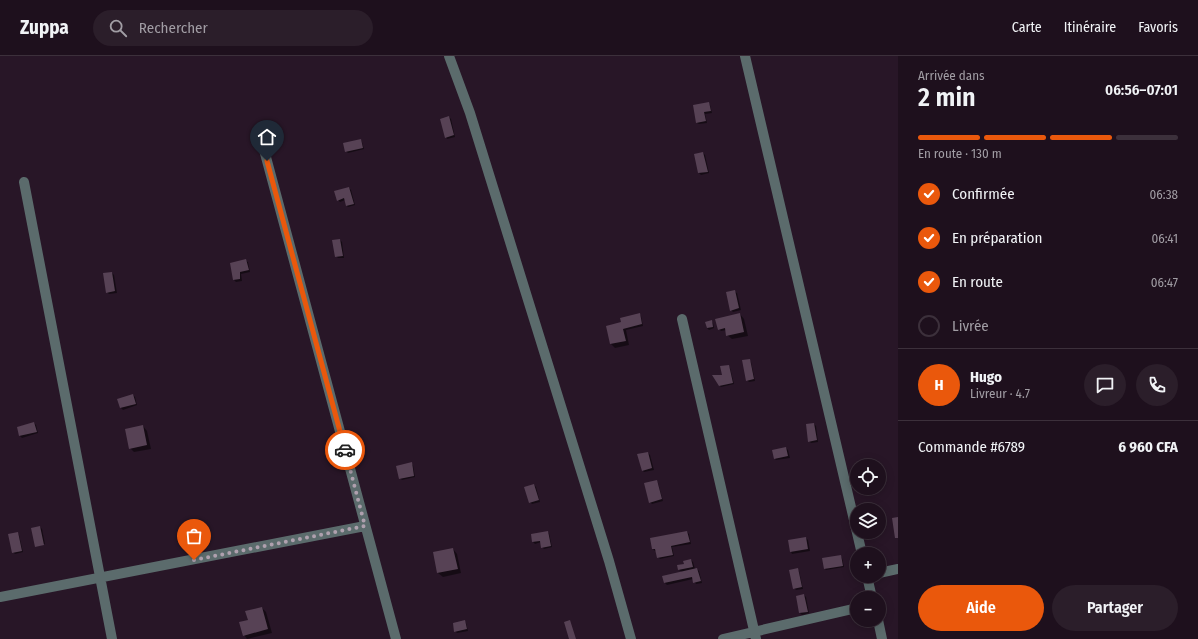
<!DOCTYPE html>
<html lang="fr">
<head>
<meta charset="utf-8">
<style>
  :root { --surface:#1e101d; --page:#2b1e2a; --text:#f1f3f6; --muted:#a19da4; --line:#3c303b; --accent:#ea580c }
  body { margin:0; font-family:"Fira Sans Condensed",sans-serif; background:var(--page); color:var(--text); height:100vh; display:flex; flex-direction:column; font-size:15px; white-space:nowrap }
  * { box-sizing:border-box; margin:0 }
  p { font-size:13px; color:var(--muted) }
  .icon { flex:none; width:22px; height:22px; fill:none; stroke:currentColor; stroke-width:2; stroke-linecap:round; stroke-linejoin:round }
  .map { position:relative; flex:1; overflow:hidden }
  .drawer { display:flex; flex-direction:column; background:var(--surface); width:300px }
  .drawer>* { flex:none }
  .controls { position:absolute; left:850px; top:403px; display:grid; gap:8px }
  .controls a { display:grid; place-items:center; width:36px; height:36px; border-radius:50%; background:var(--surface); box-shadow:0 2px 10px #0003,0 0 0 1px var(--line); font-size:20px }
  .pin { position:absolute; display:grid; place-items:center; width:34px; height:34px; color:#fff; margin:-41px -17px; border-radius:50% 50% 50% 0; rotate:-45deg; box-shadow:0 0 4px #0007 }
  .pin .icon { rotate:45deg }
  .courier { position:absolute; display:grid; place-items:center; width:40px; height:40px; margin:-20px; border:3px solid #ea580c; border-radius:50%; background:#fff; color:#222; box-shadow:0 1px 5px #0007 }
  .headline em { font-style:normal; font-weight:600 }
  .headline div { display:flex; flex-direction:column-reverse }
  .headline { display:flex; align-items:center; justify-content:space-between; height:68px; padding:0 20px }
  h1 { font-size:26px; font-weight:600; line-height:30px }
  .bar { display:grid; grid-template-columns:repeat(4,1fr); gap:6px 4px; align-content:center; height:48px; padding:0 20px }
  .bar i { height:5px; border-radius:3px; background:var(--line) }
  .bar .on { background:var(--accent) }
  .bar p { grid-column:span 4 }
  .line { display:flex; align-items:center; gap:10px; padding:0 20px; border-top:1px solid var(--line) }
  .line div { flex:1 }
  .round { display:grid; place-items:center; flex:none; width:42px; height:42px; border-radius:21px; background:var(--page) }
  ol { padding:0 20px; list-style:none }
  li { display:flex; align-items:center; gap:12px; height:44px }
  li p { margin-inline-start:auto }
  li .icon { padding:4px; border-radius:50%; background:var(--accent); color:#fff; stroke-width:4 }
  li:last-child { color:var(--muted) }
  li i { width:22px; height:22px; border:2px solid var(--line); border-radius:50% }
  .button { display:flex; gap:8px; margin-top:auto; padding:8px 20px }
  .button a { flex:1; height:46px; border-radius:24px; background:var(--accent); color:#fff; font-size:16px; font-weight:600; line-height:46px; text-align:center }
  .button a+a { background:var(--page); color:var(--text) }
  header { display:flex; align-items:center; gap:24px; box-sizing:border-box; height:56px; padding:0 20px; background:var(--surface); border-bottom:1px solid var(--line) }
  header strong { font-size:19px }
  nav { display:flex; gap:22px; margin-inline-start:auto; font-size:14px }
  .search { width:280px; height:36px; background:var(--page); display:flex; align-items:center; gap:10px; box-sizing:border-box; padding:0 14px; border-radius:22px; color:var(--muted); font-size:15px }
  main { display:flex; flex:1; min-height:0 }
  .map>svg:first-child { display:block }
</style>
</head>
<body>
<header>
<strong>Zuppa</strong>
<div class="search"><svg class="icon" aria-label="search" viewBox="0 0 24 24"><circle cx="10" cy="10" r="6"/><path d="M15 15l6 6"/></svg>Rechercher</div>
<nav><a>Carte</a><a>Itinéraire</a><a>Favoris</a></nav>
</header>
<main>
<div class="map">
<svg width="898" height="583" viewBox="0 0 898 583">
  <rect width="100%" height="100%" fill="#281627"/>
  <path fill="#0007" d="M708,47L710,49L712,57L705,58L707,67L699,68L697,67Z
    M449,61L451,63L455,81L447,83L446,81Z
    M361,84L362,86L364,93L348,97L346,95Z
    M703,97L705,99L709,117L701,119L699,117L695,99Z
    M349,132L351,134L355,149L348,151L347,150L345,144L340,146L338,144Z
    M340,184L342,186L344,202H338L336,200Z
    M246,205L248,206L250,216L241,218L242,225L236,226L234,224L231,208Z
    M112,217L114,219L117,237L109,238L107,236Z
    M735,236L737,237L741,254L733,256L731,254Z
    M639,258L641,260L643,270L626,274L629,289L615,292L611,288L622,267Z
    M740,258L744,263L748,280L732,283L727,279L726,274L721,275L719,273Z
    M711,265L713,267L714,272L709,274L707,272Z
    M749,304L751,306L755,325L749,326L747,324Z
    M728,310L730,312L734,328L721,331L719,329Z
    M133,339L135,341L137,349L123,354L121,352L118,344Z
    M34,367L36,369L38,377L22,382L20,380L18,371Z
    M814,368L816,370L818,386L811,387L809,385Z
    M143,370L147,375L151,393L134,396L130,392Z
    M786,392L788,394L790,402L776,404L775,403Z
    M648,397L650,399L654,414L644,416L642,414Z
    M411,408L413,409L415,421L402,424L400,422Z
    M656,425L658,427L663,445L652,448L650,446Z
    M534,429L536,431L540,446L532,448L530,446Z
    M40,471L42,473L45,488L36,490Z
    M547,476L549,477L552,491L544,493L542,491L541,486L535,488L533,486Z
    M687,476L689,478L691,488L672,491L674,500L660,503L658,501L656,495H655L653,493L651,483Z
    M18,477L19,479L23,496L15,498L13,496Z
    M806,482L808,484L810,495L792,498L791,496Z
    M453,493L457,498L461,517L443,521L438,517L435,497Z
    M840,500L842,502L844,511L826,514L824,512Z
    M691,504L693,506L695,513H697L699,515L702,527L696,528L693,523L667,529L665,527L664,521L682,516L679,514Z
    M797,514L799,515L803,533L796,534L794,532Z
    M804,539L806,541L809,557L802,559L800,557Z
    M262,552L266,556L272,577L247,583L244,579L249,565Z
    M464,565L466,567L468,575L457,577L455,575Z"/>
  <path fill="#574255" d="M709,46L711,55L704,56L706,65L696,67L693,49Z
    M449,60L454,79L445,82L440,63Z
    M361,83L363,92L345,96L343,87Z
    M703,96L708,116L698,117L694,98Z
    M349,131L354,148L346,150L344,142L337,145L334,135Z
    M340,183L343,200L335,201L332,184Z
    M246,203L249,214L240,216V223L233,224L230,207Z
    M112,216L115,235L106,237L103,217Z
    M735,234L739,252L730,255L726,236Z
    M640,257L642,268L623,273L626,285L610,288L606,270L621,266L620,262Z
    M740,257L744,276L726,280L725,272L718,274L715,263Z
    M712,264L713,271L707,272L705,266Z
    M750,303L754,323L746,325L742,304Z
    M729,309L733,327L719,330L712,319H722L720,310Z
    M133,338L136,348L120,352L117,343Z
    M34,366L37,376L19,380L17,371Z
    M814,367L817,384L808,386L806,368Z
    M143,369L147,389L129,393L125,373Z
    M786,391L788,400L774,403L772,394Z
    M648,396L652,412L642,415L637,398Z
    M412,406L414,420L399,423L396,410Z
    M657,424L662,443L649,447L644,427Z
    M534,428L539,444L529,447L524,431Z
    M898,461V482H895L892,462Z
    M40,470L44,489L35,491L31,472Z
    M548,475L551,490L541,492L540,485L532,486L531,478Z
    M687,475L690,486L671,490L673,499L657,502L655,493H652L650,482Z
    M18,476L22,495L12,497L8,478Z
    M806,481L808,493L790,496L788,484Z
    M453,492L458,513L437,517L433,496Z
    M841,499L843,510L824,513L822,502Z
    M691,503L693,511L678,514L677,509L684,508L683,505Z
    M697,512L701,525L693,527L692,521L664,527L662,520Z
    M798,512L802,531L793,533L789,514Z
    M804,538L808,556L799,557L796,540Z
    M262,551L268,573L243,580L239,566L248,564L245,555Z
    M465,564L467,573L454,576L453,567Z
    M570,564L576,583H569L564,566Z"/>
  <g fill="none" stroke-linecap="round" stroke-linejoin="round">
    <path stroke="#5b6b6c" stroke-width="10" d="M449,0L470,57L609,505L631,583
      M745,0L862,498
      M263,90L396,583
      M24,126L112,583
      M682,263L756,583
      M879,517L898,513
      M867,520L872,542
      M0,541L365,470
      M878,564L882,583
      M723,583L857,552"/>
  </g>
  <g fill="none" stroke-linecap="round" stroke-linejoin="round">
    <path stroke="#afa0ae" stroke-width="4" stroke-dasharray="0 7.2" d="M194,504L365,470L345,394"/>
    <path stroke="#ea580c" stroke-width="5" d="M267,105L345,394"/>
  </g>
</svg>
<div class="controls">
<a><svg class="icon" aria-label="locate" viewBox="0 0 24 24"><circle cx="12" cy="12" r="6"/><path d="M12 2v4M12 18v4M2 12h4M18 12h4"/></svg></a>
<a><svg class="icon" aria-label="layers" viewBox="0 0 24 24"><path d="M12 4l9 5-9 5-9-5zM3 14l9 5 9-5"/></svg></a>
<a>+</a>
<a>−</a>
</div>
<div class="pin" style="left:194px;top:504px;background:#ea580c"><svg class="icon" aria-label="bag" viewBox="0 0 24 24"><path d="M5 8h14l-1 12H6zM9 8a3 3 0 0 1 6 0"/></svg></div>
<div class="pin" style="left:267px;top:105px;background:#1f2937"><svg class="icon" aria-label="home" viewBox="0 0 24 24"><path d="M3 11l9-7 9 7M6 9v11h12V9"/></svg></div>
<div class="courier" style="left:345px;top:394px"><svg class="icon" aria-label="car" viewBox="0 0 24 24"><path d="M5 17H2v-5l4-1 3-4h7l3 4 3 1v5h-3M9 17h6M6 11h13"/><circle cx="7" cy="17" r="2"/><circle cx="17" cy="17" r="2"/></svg></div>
</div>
<section class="drawer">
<div class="headline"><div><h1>2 min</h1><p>Arrivée dans</p></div><em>06:56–07:01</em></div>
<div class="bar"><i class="on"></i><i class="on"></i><i class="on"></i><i></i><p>En route · 130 m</p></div>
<ol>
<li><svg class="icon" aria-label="check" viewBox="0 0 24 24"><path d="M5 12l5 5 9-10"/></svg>Confirmée<p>06:38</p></li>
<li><svg class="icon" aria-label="check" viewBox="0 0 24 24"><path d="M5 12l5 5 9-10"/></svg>En préparation<p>06:41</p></li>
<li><svg class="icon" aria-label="check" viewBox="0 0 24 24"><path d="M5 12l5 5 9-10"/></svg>En route<p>06:47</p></li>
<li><i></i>Livrée</li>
</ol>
<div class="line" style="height:72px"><b class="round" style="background:var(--accent);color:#fff">H</b><div><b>Hugo</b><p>Livreur · 4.7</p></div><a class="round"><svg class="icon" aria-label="chat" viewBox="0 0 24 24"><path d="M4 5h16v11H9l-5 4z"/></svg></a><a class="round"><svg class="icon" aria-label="phone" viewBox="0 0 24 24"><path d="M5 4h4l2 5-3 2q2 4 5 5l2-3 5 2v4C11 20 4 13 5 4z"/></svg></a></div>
<div class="line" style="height:52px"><div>Commande #6789</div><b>6 960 CFA</b></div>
<div class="button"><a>Aide</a><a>Partager</a></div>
</section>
</main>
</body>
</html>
